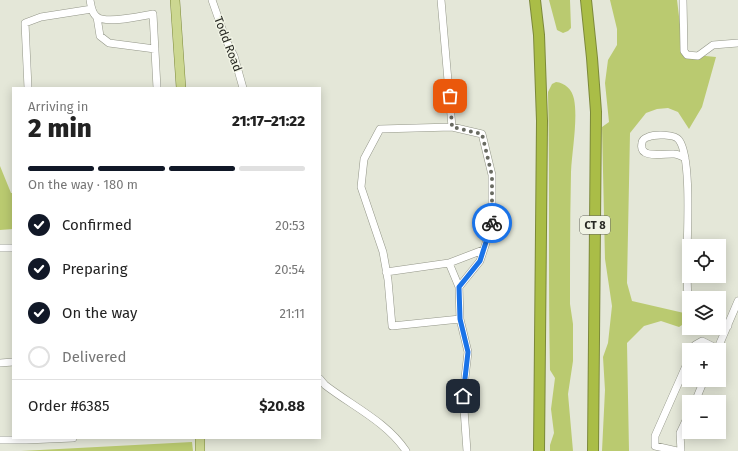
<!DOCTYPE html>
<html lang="en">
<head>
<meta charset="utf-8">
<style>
  :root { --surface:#fff; --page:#f6f6f6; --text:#222; --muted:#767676; --line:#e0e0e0; --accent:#111827 }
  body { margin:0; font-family:"Fira Sans",sans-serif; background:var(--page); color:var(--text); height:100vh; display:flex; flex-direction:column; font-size:15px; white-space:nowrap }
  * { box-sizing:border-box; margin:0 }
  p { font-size:13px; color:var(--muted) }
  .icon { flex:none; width:22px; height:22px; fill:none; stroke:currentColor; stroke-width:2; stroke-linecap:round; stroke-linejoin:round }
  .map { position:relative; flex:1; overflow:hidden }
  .side { position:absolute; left:12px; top:87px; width:309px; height:352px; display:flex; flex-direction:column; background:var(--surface); border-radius:0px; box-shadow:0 2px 10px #0003 }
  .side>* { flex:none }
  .tools { position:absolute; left:682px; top:239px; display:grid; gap:8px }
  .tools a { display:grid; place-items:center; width:44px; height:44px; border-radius:0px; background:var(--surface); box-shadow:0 2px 10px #0003; font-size:20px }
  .pin { position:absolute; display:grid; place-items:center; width:34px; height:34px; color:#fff; margin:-17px; border-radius:8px; box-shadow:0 2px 6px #0006 }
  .courier { position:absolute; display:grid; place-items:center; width:40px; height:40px; margin:-20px; border:3px solid #1a73e8; border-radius:50%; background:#fff; color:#222; box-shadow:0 1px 5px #0007 }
  .overview em { font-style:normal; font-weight:800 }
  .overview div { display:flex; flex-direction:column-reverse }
  .overview { display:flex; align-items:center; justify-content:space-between; height:68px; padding:0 16px }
  h1 { font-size:26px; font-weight:800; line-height:30px }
  .bar { display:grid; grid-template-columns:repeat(4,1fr); gap:6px 4px; align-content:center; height:48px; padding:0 16px }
  .bar i { height:5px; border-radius:3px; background:var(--line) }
  .bar .on { background:var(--accent) }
  .bar p { grid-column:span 4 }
  .line { display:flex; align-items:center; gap:10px; padding:0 16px; border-top:1px solid var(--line) }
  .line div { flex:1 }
  ol { padding:0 16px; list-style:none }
  li { display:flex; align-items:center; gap:12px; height:44px }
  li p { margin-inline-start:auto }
  li .icon { padding:4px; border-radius:50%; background:var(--accent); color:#fff; stroke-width:4 }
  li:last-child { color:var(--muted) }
  li i { width:22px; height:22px; border:2px solid var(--line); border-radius:50% }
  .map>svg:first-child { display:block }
</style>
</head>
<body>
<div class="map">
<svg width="738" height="451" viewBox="0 0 738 451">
  <rect width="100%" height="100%" fill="#e4e7d8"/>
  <path fill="#baca70" d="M549,0H570L571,28L568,31L563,33L557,30Z
    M610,0H677L683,49L695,55L716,57L702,107L689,129L678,112L668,108L657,109L646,113L630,133L627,283L632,301L684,313L688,321L679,327L661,321L644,326L627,343L629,451H602L605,390L603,357L608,343L612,306L605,259L602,127L609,122L605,83L608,60L617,45V29Z
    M556,82C565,83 572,89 574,99C578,119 572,151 571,172C570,216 570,260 570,304L573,324V361L568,394L573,451H550V445L554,433L551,409L555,378L550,370C548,277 550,185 548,92L552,84Z
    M0,166L11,193H13V229L0,230Z
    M192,442L193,451H18H21Z"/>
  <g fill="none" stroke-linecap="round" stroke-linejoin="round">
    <defs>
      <path id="minor" d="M90,0C91,6 92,14 97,17C107,24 141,16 153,14L157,88
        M212,0L226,40L234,56L243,88
        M441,0L452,127
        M683,0L684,51L687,55L698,56L713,45L738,43
        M97,17L100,36L109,43L155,49
        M28,88L25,23L41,17L92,9
        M685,158C681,156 678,154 674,154C665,153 638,160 642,143C642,140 645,138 648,137C655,134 675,134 679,140C692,158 687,234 687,258C687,272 687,285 688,298L689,301
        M0,248H13
        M449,263L483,250
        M386,272L449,263L459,287
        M460,319L392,326L388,280L383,252L361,187L364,159L380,129L452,127L482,134L492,175V225L480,261L459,287L460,319L468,352L463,395L467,451
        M719,322L728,326
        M693,350L695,345L702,341L718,349
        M717,350L738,301
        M0,363L13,362
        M320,379L325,385C352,406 387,422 406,451
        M695,402L704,380
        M0,440H26L73,438
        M677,451L655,446V436L689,359
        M681,451L680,433L689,414"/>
      <path id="major" d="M175,0L181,88
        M200,451V438"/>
      <path id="highway" d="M535,0L539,35L542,121L539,451
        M586,0L592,58L596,112L593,451"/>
    </defs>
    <use href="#minor" stroke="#939688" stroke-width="8"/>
    <use href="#major" stroke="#7c893a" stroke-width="10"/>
    <use href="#highway" stroke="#7c893a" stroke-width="12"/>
    <use href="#minor" stroke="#fff" stroke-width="7"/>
    <use href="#major" stroke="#ccd791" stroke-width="9"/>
    <use href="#highway" stroke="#aabd47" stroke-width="10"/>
  </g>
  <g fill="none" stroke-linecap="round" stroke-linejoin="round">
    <path stroke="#696b62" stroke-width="4" stroke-dasharray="0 7.2" d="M450,96L452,127L482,134L492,176V223"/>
    <path stroke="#1a73e8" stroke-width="5" d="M463,396L468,352L460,319L459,287L480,261L492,223"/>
  </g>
  <g text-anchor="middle" stroke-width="3" stroke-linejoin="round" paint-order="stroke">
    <rect fill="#f1f4e5" stroke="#64655d" stroke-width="1" x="580" y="216" width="30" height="18" rx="3"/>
    <g font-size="11" font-weight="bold" fill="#272823">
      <text x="595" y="229">CT 8</text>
    </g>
    <g font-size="12" fill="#272823" stroke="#f1f4e5">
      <text transform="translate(228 44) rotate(69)" y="4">Todd Road</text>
    </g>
  </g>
</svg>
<div class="tools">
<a><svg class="icon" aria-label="locate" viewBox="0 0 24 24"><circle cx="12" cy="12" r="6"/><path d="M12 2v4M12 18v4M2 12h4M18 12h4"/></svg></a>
<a><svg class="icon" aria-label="layers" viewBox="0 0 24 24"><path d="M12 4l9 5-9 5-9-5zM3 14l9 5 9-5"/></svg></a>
<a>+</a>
<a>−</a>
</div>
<div class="pin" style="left:450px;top:96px;background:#ea580c"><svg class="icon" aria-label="bag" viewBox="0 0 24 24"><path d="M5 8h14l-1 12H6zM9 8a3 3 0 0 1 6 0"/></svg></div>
<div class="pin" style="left:463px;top:396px;background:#1f2937"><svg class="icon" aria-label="home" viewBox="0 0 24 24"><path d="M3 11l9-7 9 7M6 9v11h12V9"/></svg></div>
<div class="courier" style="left:492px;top:223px"><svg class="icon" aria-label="bike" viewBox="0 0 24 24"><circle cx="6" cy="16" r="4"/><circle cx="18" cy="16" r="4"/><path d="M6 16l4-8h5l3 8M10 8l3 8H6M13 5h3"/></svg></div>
<section class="side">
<div class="overview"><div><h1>2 min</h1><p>Arriving in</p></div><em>21:17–21:22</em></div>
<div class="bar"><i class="on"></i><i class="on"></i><i class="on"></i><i></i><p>On the way · 180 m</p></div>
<ol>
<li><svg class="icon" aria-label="check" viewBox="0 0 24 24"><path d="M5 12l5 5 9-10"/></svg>Confirmed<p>20:53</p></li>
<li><svg class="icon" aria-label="check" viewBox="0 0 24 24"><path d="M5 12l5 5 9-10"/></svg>Preparing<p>20:54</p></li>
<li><svg class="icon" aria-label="check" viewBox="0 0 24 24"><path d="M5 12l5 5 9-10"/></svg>On the way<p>21:11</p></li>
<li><i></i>Delivered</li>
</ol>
<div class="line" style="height:52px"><div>Order #6385</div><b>$20.88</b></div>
</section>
</div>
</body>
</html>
